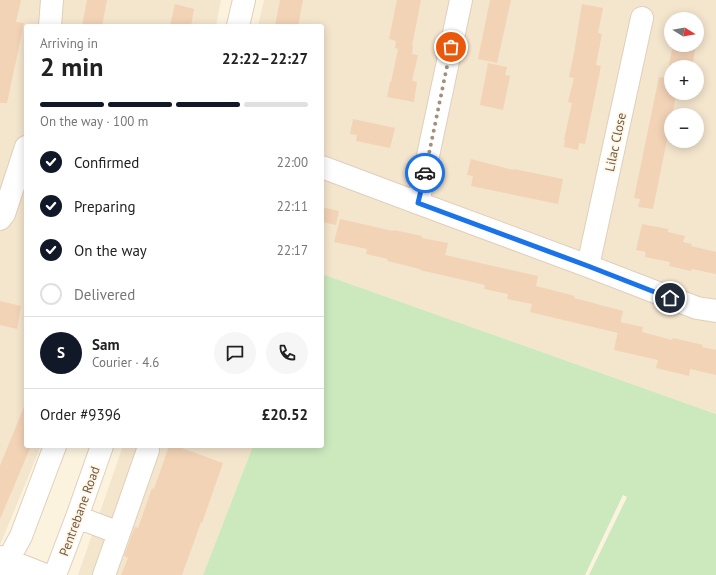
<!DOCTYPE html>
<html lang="en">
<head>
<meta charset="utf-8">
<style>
  :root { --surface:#fff; --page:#f6f6f6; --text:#222; --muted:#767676; --line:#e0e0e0; --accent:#111827 }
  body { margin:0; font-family:"PT Sans",sans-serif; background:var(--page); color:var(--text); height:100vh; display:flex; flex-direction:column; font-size:15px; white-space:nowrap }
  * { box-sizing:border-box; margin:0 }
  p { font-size:13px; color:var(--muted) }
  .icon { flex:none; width:22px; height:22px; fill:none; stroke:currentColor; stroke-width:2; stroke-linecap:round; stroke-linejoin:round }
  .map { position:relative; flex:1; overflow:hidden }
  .side { position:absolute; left:24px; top:24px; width:300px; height:424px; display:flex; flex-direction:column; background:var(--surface); border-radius:4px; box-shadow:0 2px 10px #0003 }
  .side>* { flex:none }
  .needle { width:26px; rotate:101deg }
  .fabs { position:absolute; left:664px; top:12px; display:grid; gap:8px }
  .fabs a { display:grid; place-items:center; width:40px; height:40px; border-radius:50%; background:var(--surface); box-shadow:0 2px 10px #0003; font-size:20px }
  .pin { position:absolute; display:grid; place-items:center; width:34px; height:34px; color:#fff; margin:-17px; border:2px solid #fff; border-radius:50%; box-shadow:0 1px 4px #0007 }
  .courier { position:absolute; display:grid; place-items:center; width:40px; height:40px; margin:-20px; border:3px solid #1a73e8; border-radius:50%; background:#fff; color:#222; box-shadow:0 1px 5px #0007 }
  .head em { font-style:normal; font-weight:700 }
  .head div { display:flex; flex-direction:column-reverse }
  .head { display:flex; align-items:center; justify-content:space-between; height:68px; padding:0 16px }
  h1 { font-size:26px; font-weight:700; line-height:30px }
  .bar { display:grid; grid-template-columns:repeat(4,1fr); gap:6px 4px; align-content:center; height:48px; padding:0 16px }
  .bar i { height:5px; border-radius:3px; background:var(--line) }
  .bar .current { background:var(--accent) }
  .bar p { grid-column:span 4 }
  .line { display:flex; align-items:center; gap:10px; padding:0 16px; border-top:1px solid var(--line) }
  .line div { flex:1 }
  .round { display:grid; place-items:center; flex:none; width:42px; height:42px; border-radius:21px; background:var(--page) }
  ol { padding:0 16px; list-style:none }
  li { display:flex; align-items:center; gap:12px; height:44px }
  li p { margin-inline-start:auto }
  li .icon { padding:4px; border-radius:50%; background:var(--accent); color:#fff; stroke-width:4 }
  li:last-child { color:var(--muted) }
  li i { width:22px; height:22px; border:2px solid var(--line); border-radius:50% }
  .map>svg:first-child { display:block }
</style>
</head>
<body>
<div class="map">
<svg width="716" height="575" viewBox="0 0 716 575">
  <rect width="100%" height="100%" fill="#fcf3df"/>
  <path fill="#f4e5cd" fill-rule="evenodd" d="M0,0H221L216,26H26V446H41L0,545Z
    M264,0H716V414L322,274V26H258ZM671,19H697V45H671ZM671,67H697V93H671ZM671,115H697V141H671Z
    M123,446H253L203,575H78Z"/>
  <path fill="#cce9be" d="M322,274L716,414V575H589L627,497L623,495L585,575H203L253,446H322Z"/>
  <path fill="#f2d3b6" d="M0,0H21L16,22L24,23L7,103H0Z
    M87,0H107L102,26H82Z
    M280,0H303L298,26H275Z
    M397,0H421L412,46H413L412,54L418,55L412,81L417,82L414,102L387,97L390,82H391L398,49L395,48L396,41L389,39Z
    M490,0H511L497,63L478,59Z
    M175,4L194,9L191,26H170Z
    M582,4L603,8L598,33L602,34L596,65L601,66L585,144L579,143L578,150L564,147L565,140H564L572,103L568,102L574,78L569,77L574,53Z
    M675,45H696L692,67H671V93H687L686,97L676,96L672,115H671V120L653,209L638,207L640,199L634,198L659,77L665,78L666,71H668L672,49L674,50Z
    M488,63L507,67L505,75L510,76L503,110L480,105Z
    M353,119L395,128L390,148L356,141L357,135L350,134Z
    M471,159L513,170L514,169L563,179L558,204L471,186L473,176L467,175Z
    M322,207L339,211L336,225L322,222Z
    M340,219L393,231L394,230L422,236V238L448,243L445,255L538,276L536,286L575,296L574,298L623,311L618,333L530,312L532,304L507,299L508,294L484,289L485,285L420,270V269L387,261L388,259L366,254L367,249L334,242Z
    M642,224L668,229V232L685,236L683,242L692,244L691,246L716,252V274L692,269L691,271L669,266L670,262L645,257L646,252L636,250Z
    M0,301L21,306L17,329L0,325Z
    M620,322L643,327L642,332L672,340L673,338L703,345L702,347L716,350V375L690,369L689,376L656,368L658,360L614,350Z
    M25,404L26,446H31L0,519V466Z
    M169,446H176L223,463L202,523L201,522L182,575H121L128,558L124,556L134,529L135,527L138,528L152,488L154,489Z"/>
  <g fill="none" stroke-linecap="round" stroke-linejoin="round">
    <defs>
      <path id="minor" d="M50,26L52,0
        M238,26L244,0
        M322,167L418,203L588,266L697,308L716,311
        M418,203L461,0
        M0,219L4,214L26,147
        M588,266L642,18
        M77,517L119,533L148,450
        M0,557L45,575
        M2,575L8,560L21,536L55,446
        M55,575L77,517L102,446
        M104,575L119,533"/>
    </defs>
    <use href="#minor" stroke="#e0cfbb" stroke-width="24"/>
    <use href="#minor" stroke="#fff" stroke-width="22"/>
  </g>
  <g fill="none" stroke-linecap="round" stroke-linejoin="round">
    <path stroke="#a3907c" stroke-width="4" stroke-dasharray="0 7.2" d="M425,173L451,47"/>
    <path stroke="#1a73e8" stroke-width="5" d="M425,173L418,203L588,266L670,298"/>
  </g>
  <g text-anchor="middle" stroke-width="3.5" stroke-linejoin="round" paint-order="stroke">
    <g font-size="13" fill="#735a47" stroke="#fff7e5">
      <text transform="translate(615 142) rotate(-78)" y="5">Lilac Close</text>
      <text transform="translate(79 511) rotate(-70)" y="5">Pentrebane Road</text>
    </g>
  </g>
</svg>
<div class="fabs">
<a><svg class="needle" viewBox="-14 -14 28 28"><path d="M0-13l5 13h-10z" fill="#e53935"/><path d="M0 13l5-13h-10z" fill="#767676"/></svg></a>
<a>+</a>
<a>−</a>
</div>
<div class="pin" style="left:451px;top:47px;background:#ea580c"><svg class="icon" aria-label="bag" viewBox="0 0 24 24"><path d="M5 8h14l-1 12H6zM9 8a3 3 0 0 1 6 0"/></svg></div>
<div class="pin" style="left:670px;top:298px;background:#1f2937"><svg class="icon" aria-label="home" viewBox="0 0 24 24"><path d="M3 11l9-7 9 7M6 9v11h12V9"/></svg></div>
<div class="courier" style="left:425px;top:173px"><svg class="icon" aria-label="car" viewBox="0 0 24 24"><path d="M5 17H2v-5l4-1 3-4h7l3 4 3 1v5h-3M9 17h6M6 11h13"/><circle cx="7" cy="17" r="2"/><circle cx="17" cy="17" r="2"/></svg></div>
<section class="side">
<div class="head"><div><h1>2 min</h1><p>Arriving in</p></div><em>22:22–22:27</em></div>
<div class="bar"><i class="current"></i><i class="current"></i><i class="current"></i><i></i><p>On the way · 100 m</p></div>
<ol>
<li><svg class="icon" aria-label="check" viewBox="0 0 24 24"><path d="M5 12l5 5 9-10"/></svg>Confirmed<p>22:00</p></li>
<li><svg class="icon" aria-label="check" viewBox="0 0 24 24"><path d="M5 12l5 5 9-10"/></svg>Preparing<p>22:11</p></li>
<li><svg class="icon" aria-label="check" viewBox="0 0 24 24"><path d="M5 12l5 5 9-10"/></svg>On the way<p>22:17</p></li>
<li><i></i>Delivered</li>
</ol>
<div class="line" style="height:72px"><b class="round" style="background:var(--accent);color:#fff">S</b><div><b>Sam</b><p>Courier · 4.6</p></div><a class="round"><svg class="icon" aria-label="chat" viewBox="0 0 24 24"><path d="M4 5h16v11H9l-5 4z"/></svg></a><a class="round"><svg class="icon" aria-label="phone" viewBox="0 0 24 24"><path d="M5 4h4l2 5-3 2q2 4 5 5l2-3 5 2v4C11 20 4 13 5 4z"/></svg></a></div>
<div class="line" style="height:52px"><div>Order #9396</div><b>£20.52</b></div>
</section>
</div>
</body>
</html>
